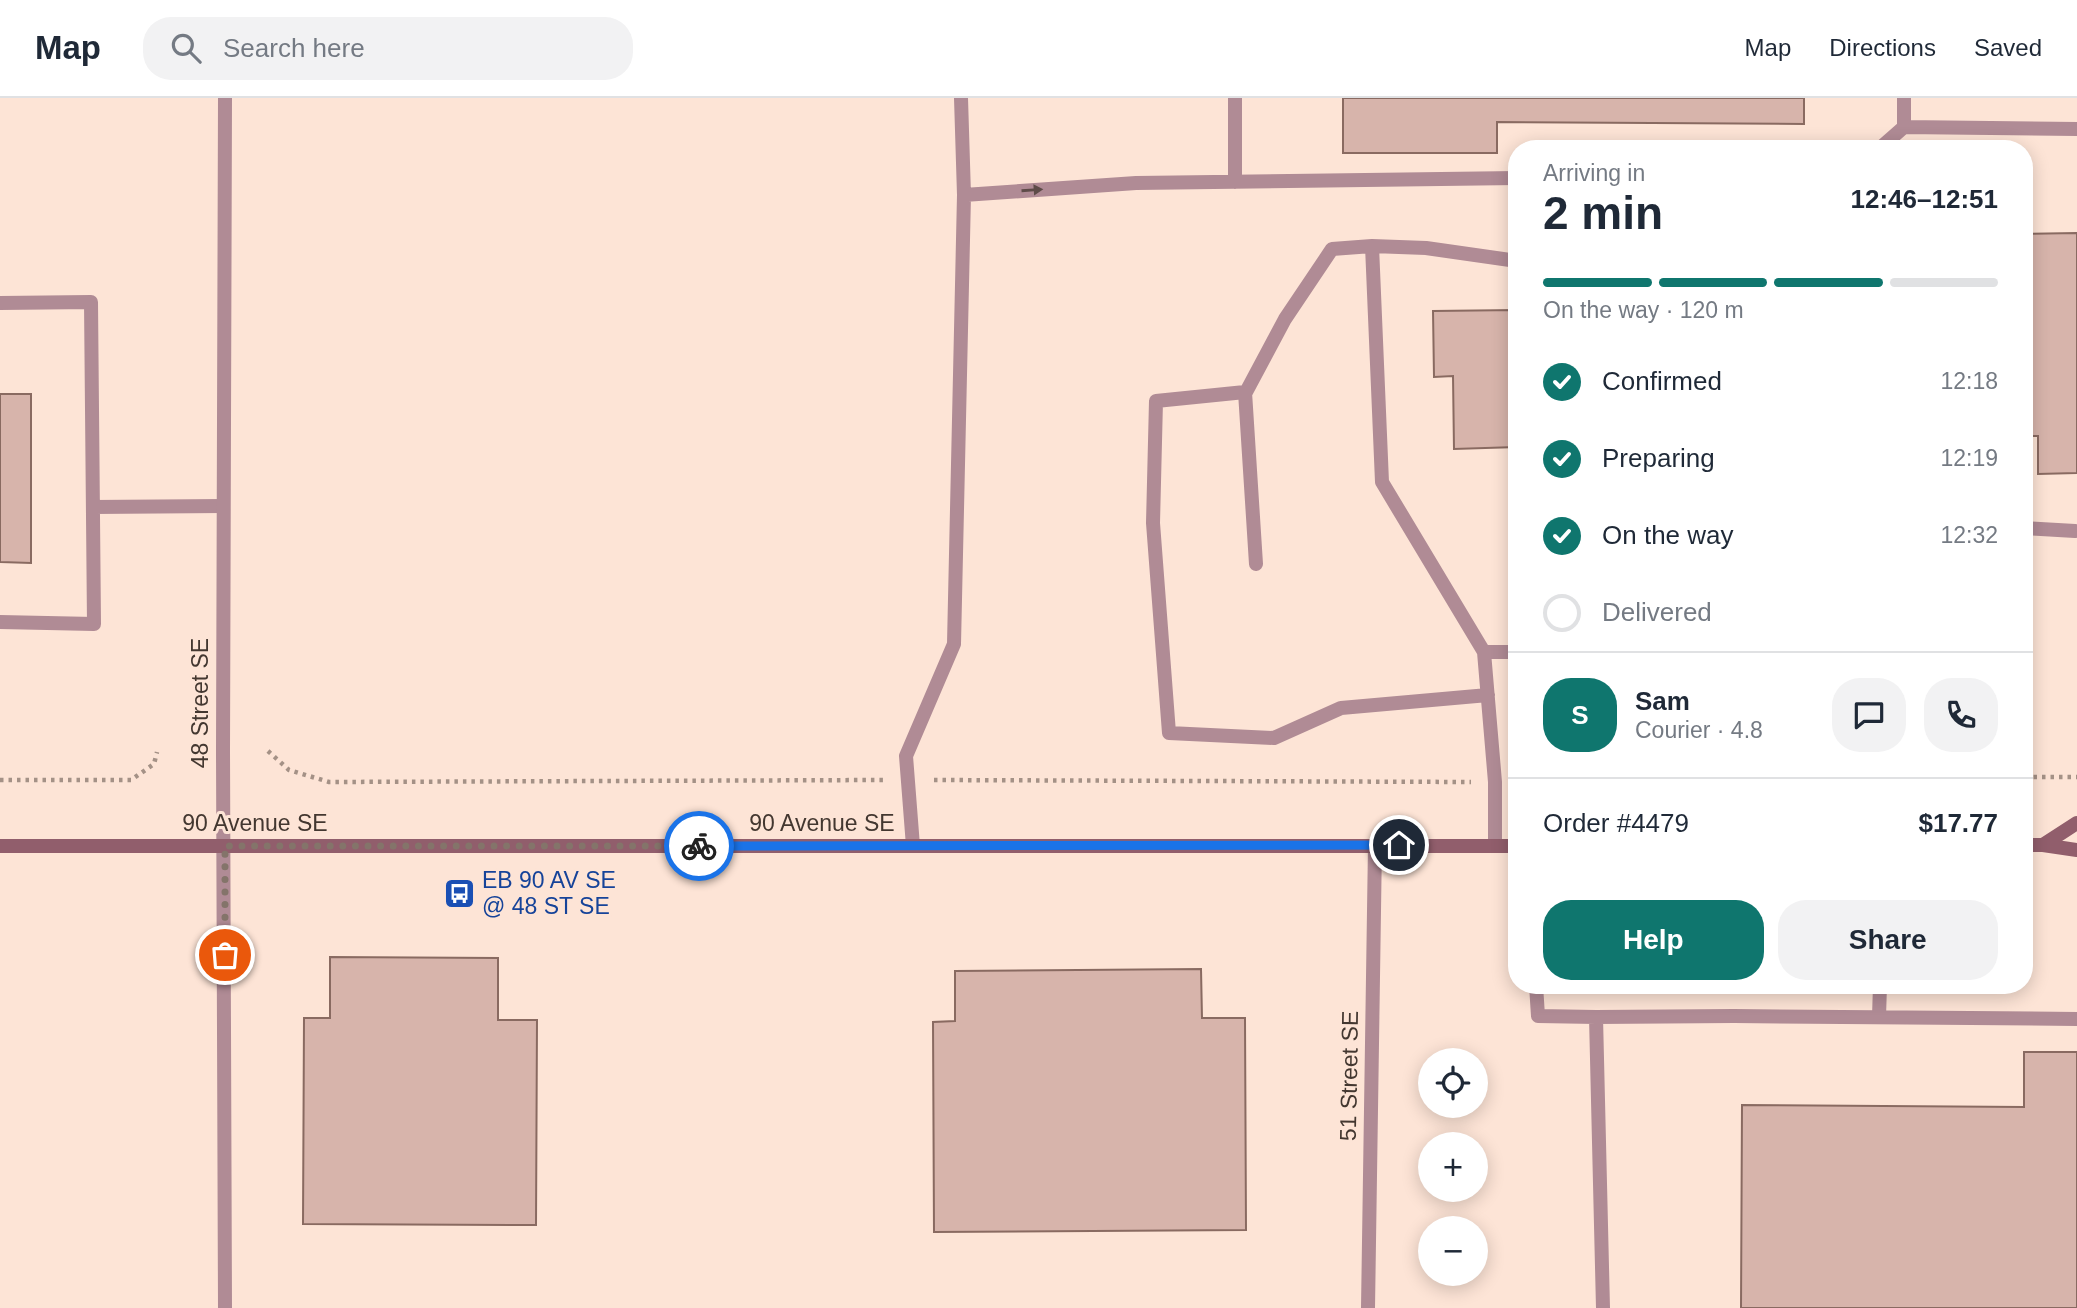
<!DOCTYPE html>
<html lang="en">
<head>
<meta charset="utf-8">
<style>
  :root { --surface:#fff; --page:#f2f2f3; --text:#1f2937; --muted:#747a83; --line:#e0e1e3; --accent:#0f766e }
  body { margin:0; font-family:Helvetica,sans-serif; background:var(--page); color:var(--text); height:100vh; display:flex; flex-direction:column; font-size:26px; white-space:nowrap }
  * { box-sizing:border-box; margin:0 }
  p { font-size:23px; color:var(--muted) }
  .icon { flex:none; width:38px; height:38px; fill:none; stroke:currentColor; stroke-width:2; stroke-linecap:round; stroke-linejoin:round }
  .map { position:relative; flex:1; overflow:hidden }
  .panel { position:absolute; left:1508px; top:42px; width:525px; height:854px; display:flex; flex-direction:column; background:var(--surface); border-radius:28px; box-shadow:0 4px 18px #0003 }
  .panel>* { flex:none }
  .controls { position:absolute; left:1418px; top:950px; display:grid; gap:14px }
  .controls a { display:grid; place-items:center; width:70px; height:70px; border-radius:50%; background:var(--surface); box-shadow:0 4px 18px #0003; font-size:35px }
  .pin { position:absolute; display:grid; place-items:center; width:60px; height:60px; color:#fff; margin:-30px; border:4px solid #fff; border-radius:50%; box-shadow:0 2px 7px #0007 }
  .courier { position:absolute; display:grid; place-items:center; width:70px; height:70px; margin:-35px; border:5px solid #1a73e8; border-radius:50%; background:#fff; color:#222; box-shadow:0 2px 9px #0007 }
  .headline em { font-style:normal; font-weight:700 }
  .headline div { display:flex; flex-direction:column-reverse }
  .headline { display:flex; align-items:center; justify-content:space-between; height:119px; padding:0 35px }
  h1 { font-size:46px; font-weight:700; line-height:52px }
  .bar { display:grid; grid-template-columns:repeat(4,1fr); gap:10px 7px; align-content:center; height:84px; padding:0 35px }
  .bar i { height:9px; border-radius:5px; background:var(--line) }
  .bar .on { background:var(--accent) }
  .bar p { grid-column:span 4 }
  .line { display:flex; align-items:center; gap:18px; padding:0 35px; border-top:2px solid var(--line) }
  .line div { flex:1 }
  .round { display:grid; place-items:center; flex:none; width:74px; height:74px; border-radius:28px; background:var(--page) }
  ol { padding:0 35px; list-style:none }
  li { display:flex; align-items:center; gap:21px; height:77px }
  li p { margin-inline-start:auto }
  li .icon { padding:7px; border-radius:50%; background:var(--accent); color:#fff; stroke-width:4 }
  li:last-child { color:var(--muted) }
  li i { width:38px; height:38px; border:4px solid var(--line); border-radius:50% }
  .primary-button { display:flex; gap:14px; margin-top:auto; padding:14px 35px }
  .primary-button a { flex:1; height:80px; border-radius:28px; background:var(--accent); color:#fff; font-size:28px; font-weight:700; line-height:80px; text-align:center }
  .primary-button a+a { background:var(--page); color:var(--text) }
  header { display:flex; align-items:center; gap:42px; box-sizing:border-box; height:98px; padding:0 35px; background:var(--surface); border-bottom:2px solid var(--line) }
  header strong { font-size:33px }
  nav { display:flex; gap:38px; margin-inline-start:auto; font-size:24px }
  .search { width:490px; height:63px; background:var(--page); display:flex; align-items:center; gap:18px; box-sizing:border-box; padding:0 24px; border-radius:28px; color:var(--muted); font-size:26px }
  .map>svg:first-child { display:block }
</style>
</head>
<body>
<header>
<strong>Map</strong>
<div class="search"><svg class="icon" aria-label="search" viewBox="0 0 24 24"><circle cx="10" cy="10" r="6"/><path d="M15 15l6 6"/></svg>Search here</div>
<nav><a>Map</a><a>Directions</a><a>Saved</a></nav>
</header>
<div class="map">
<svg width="2077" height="1210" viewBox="0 0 2077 1210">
  <rect width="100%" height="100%" fill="#fde4d6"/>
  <path fill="#d7b4ab" stroke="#896a61" stroke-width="2" d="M1343,0H1804V26L1497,24V55H1343Z
    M2077,135V375L2038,376V338H2025V136Z
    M1517,212V349L1454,351L1453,278L1434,279L1433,213Z
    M0,296H31V465L0,464Z
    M330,859L498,860V922H537L536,1127L303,1126L304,920H330Z
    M1201,871L1202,920H1245L1246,1132L934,1134L933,924L955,923V873Z
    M2024,954H2077V1210H1741L1742,1007L2024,1009Z"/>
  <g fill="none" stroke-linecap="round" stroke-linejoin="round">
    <path stroke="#a49186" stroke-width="4.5" stroke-dasharray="3.5 5" stroke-linecap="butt" d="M268,653L289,672L329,684L883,682
      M2025,679H2077
      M0,682H131L154,666L157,654
      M934,682L1471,684"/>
    <path stroke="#b08b95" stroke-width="14" d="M1904,29L2077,31
      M1879,51L1904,29V0
      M1235,84V0
      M964,97L1136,85L1517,80
      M1517,163L1426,150L1372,148L1382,384L1484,554H1517
      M0,205L91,204L94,526L0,524
      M1245,296L1285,221L1332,151L1372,148
      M93,409L223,408
      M2025,430L2075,433
      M1256,466L1245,294L1156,303L1153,425L1169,635L1274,640L1341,610L1488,597
      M1484,554L1495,684V747
      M913,748L906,658L954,546L964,97L961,0
      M1536,887L1538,918L1596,919
      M1879,919L1880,887
      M1603,1210L1596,919L1734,918L2077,921"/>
    <path stroke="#b08b95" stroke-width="14" d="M225,0L223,653L225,1210
      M1368,1210L1375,747"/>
    <path stroke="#915e6c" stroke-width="14" d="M2025,747H2043L2077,752
      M2043,747L2077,725
      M0,748H1517"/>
  </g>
  <defs><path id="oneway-solid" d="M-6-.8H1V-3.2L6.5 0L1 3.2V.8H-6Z" transform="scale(1.75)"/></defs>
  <use fill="#5e4c49" href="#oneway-solid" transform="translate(1032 92) rotate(-4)"/>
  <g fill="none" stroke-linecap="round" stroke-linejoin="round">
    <path stroke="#84746a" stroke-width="7" stroke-dasharray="0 12.6" d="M225,857V748H699"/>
    <path stroke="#1a73e8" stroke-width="9" d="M699,748L1399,747"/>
  </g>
  <defs>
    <symbol id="bus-square" viewBox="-11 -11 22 22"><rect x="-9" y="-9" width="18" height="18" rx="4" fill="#1a4fb4" stroke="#fde4d6"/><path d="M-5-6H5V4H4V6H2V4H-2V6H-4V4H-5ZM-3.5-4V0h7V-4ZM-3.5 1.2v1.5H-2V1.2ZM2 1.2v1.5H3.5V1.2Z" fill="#fff"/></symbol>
  </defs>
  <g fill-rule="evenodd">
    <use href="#bus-square" x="442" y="778" width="35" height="35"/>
  </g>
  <g text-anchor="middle" stroke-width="6" stroke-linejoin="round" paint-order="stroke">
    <g font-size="23" fill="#433730" stroke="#fde4d6">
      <text transform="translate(200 605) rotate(-90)" y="8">48 Street SE</text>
      <text x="255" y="733">90 Avenue SE</text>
      <text x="822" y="733">90 Avenue SE</text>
      <text transform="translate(1349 978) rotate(-89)" y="8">51 Street SE</text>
    </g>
    <g font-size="23" fill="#164399" stroke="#fde4d6" text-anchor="start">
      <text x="482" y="790">EB 90 AV SE<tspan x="482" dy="26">@ 48 ST SE</tspan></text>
    </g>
  </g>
</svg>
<div class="controls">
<a><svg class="icon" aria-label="locate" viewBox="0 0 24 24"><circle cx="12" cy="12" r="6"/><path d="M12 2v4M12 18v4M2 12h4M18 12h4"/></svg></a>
<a>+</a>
<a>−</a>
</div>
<div class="pin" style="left:225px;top:857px;background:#ea580c"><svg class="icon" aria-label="bag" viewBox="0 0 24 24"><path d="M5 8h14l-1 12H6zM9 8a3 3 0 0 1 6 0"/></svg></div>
<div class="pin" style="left:1399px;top:747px;background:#1f2937"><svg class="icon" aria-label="home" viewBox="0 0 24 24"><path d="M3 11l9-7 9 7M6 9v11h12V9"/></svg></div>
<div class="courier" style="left:699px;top:748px"><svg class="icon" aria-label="bike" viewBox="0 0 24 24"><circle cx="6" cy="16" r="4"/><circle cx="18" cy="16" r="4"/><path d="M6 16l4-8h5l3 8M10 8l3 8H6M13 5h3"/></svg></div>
<section class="panel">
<div class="headline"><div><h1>2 min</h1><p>Arriving in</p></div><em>12:46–12:51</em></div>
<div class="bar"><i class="on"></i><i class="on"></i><i class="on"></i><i></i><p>On the way · 120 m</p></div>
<ol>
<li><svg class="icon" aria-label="check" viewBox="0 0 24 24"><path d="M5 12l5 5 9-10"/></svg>Confirmed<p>12:18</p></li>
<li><svg class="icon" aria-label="check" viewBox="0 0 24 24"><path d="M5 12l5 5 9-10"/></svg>Preparing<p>12:19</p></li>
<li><svg class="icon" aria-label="check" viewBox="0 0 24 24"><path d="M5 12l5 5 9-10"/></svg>On the way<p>12:32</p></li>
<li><i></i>Delivered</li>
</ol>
<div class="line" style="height:126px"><b class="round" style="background:var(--accent);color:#fff">S</b><div><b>Sam</b><p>Courier · 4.8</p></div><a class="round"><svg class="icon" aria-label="chat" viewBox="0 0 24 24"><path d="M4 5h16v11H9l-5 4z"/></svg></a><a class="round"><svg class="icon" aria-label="phone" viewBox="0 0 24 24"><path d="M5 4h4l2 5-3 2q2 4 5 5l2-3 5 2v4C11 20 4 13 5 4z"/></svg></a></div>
<div class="line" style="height:91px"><div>Order #4479</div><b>$17.77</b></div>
<div class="primary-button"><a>Help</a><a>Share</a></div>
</section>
</div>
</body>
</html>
